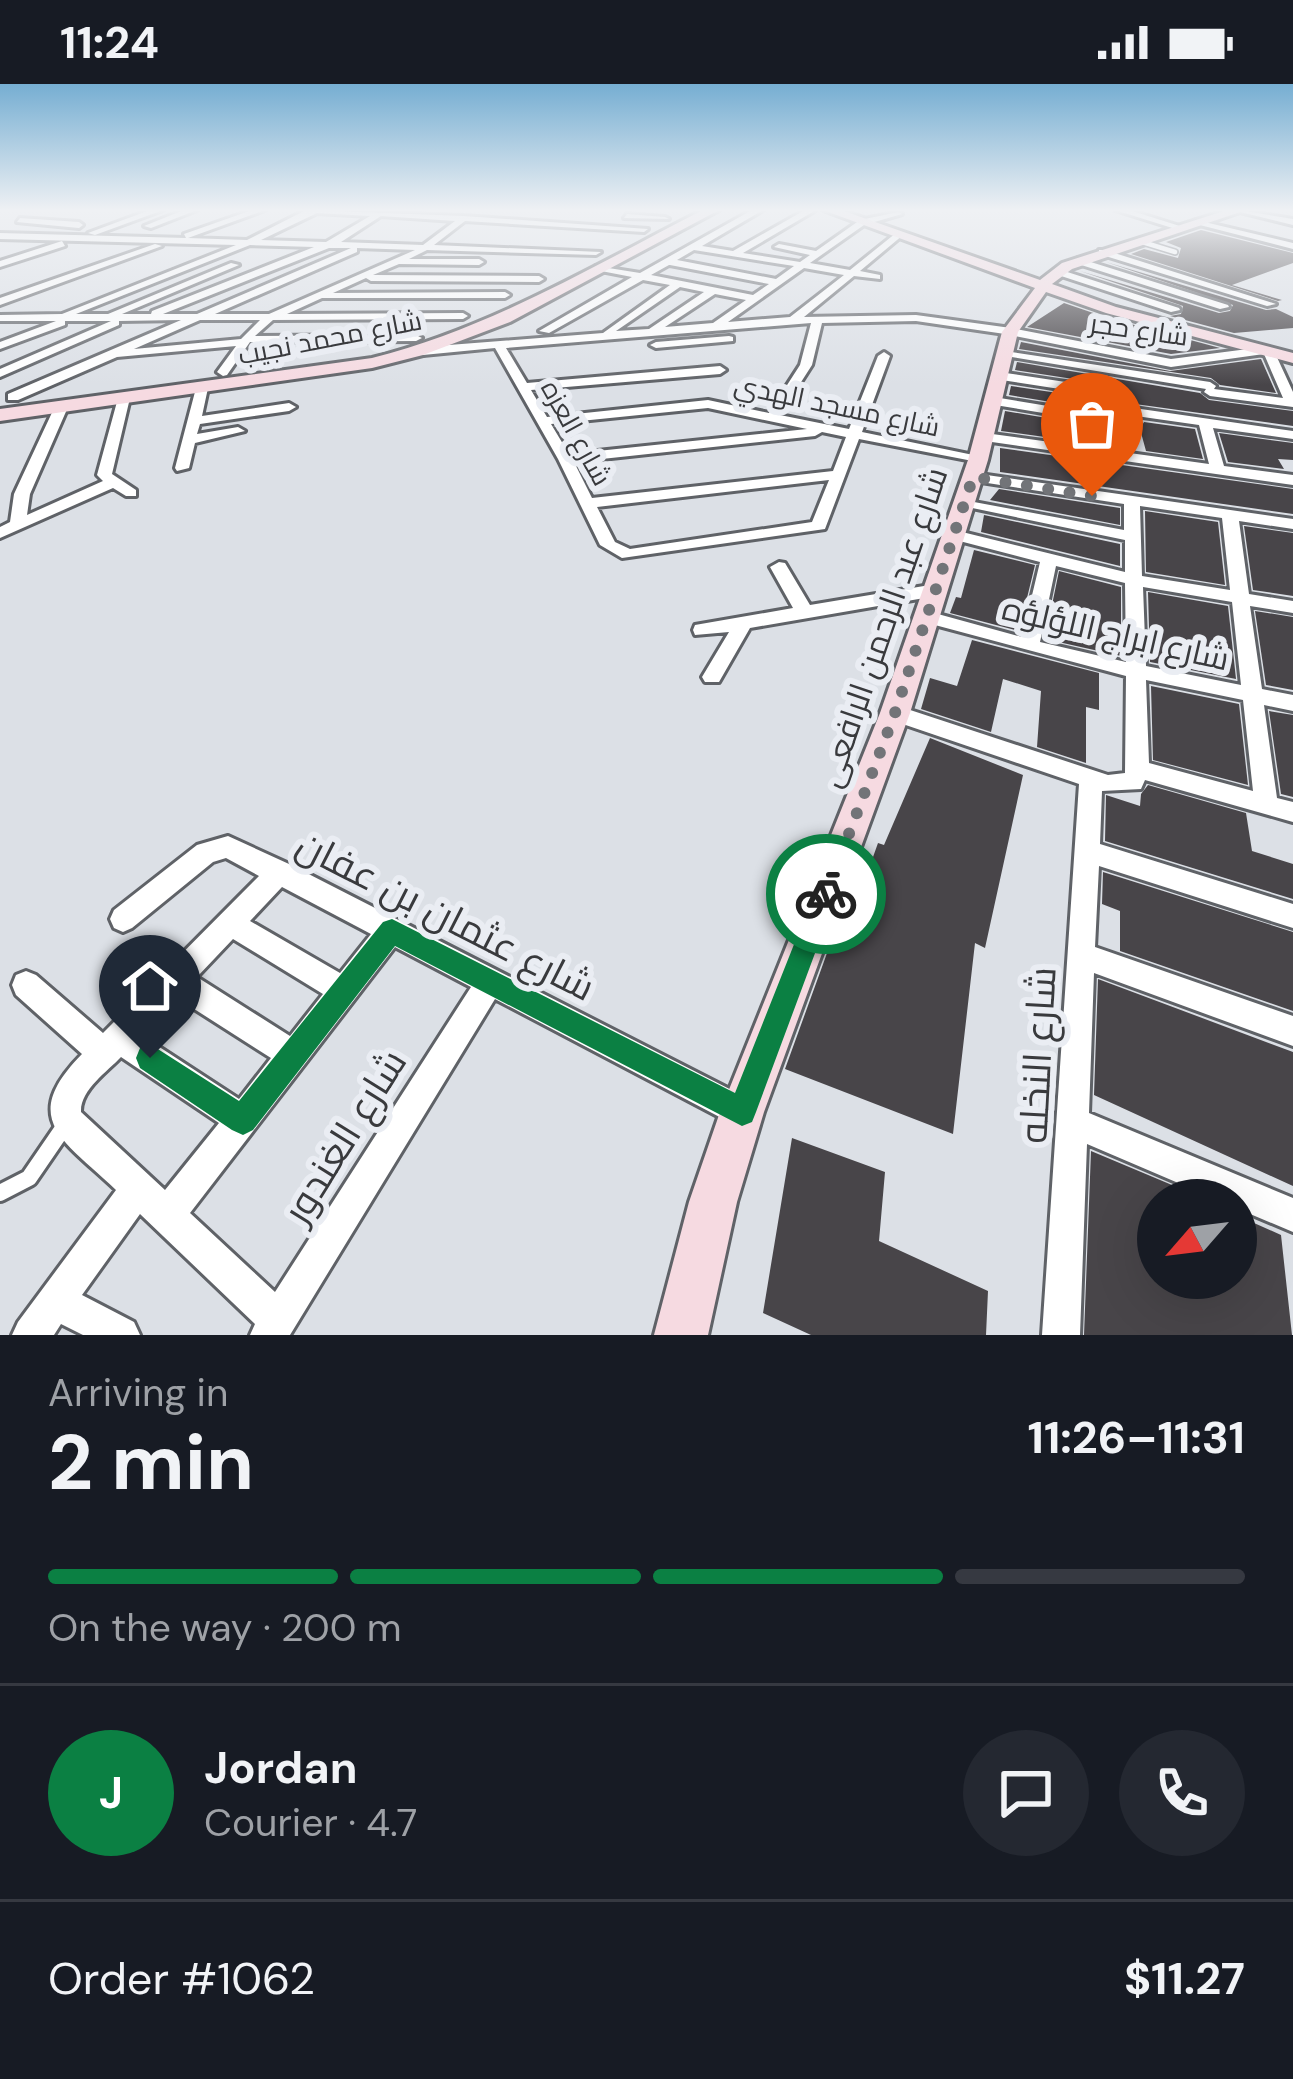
<!DOCTYPE html>
<html lang="en">
<head>
<meta charset="utf-8">
<style>
  :root { --surface:#171b24; --page:#242831; --text:#f1f3f6; --muted:#9ea1a6; --line:#363941; --accent:#0b8043 }
  body { margin:0; font-family:"DM Sans",Cairo,sans-serif; background:var(--page); color:var(--text); height:100vh; display:flex; flex-direction:column; font-size:45px; white-space:nowrap }
  * { box-sizing:border-box; margin:0 }
  p { font-size:39px; color:var(--muted) }
  .icon { flex:none; width:66px; height:66px; fill:none; stroke:currentColor; stroke-width:2; stroke-linecap:round; stroke-linejoin:round }
  .map { position:relative; height:1251px; overflow:hidden }
  .side { display:flex; flex-direction:column; background:var(--surface); flex:1 }
  .side>* { flex:none }
  .needle { width:78px; rotate:242deg }
  .controls { position:absolute; left:1137px; top:1095px; display:grid; gap:24px }
  .controls a { display:grid; place-items:center; width:120px; height:120px; border-radius:50%; background:var(--surface); box-shadow:0 12px 48px #0002; font-size:60px }
  .pin { position:absolute; display:grid; place-items:center; width:102px; height:102px; color:#fff; margin:-123px -51px; border-radius:50% 50% 50% 0; rotate:-45deg; box-shadow:0 0 12px #0007 }
  .pin .icon { rotate:45deg }
  .courier { position:absolute; display:grid; place-items:center; width:120px; height:120px; margin:-60px; border:9px solid #0b8043; border-radius:50%; background:#fff; color:#222; box-shadow:0 3px 15px #0007 }
  .headline em { font-style:normal; font-weight:700 }
  .headline div { display:flex; flex-direction:column-reverse }
  .headline { display:flex; align-items:center; justify-content:space-between; height:204px; padding:0 48px }
  h1 { font-size:78px; font-weight:700; line-height:90px }
  .bar { display:grid; grid-template-columns:repeat(4,1fr); gap:18px 12px; align-content:center; height:144px; padding:0 48px }
  .bar i { height:15px; border-radius:9px; background:var(--line) }
  .bar .on { background:var(--accent) }
  .bar p { grid-column:span 4 }
  .line { display:flex; align-items:center; gap:30px; padding:0 48px; border-top:3px solid var(--line) }
  .line div { flex:1 }
  .round { display:grid; place-items:center; flex:none; width:126px; height:126px; border-radius:63px; background:var(--page) }
  .status { display:flex; justify-content:space-between; align-items:center; height:84px; padding:0 60px; background:var(--surface); direction:ltr }
  .status svg { height:33px; fill:currentColor }
  .map>svg:first-child { display:block }
</style>
</head>
<body>
<div class="status"><b>11:24</b><svg viewBox="0 0 49 12"><path d="M0 12V9h3v3zM5 12V6h3v6zM10 12V3h3v9zM15 12V0h3v12zM26 1h20v11H26zM47 4h2v5h-2z"/></svg></div>
<div class="map">
<svg width="1293" height="1251" viewBox="0 0 1293 1251">
  <rect width="100%" height="100%" fill="#dce0e6"/>
  <path fill="#484549" d="M1201,146L1293,169V179L1232,201L1282,216L1278,217L1131,170L1144,165L1178,174L1181,164L1166,158Z
    M1106,178L1266,226L1276,225L1293,233V244L1234,249L1170,232L1181,230L1183,222L1080,187L1219,229L1230,227L1233,221Z
    M1064,219L1105,233L1220,264L1171,270L1027,243Z
    M1021,258L1170,287L1261,275L1276,309L1220,301L1211,294L1019,265Z
    M1017,278L1200,309L1209,316L1293,327V342L1135,320L1126,322L1124,330L1009,311L1011,302L1091,314L1102,307L1093,298L1015,286Z
    M1005,327L1105,344L1103,361L1001,347Z
    M1144,338L1195,345L1203,375L1146,367L1140,345Z
    M1219,349L1293,359V376L1278,375L1284,385L1228,378Z
    M1000,364L1293,405V430L1000,388Z
    M999,405L1120,424V441L990,416Z
    M1145,427L1218,438L1225,501L1146,488Z
    M984,431L1120,460V482L981,448Z
    M1244,442L1293,449V512L1253,506Z
    M974,466L1035,481L1019,547L950,529L956,513L961,514Z
    M1059,487L1121,503V572L1045,555Z
    M1148,508L1228,522L1236,595L1150,578Z
    M1255,527L1293,533V606L1266,601Z
    M972,556L1099,589V626L1086,623V679L1037,663L1041,607L1003,595L991,648L921,625L930,594L957,602Z
    M1151,602L1239,620L1248,701L1153,676Z
    M1269,627L1293,631V713L1281,710Z
    M930,654L1023,691L985,864L975,859L953,1050L785,985L847,814L857,818L878,759L884,761Z
    M1148,701L1246,729L1252,767L1293,780V815L1105,757L1106,711L1140,722L1141,710Z
    M1103,788L1293,848V927L1120,867V827L1102,820Z
    M1098,895L1293,968V1102L1094,1011Z
    M792,1054L885,1088L879,1157L988,1207L986,1251H811L763,1229Z
    M1091,1067L1172,1101V1116H1158V1194H1236V1131L1281,1151L1292,1251H1084Z"/>
  <g fill="none" stroke-linecap="round" stroke-linejoin="round">
    <defs>
      <path id="lane-far1" d="M1139,157L1175,168"/>
      <path id="lane" d="M0,1109L29,1094L66,1040"/>
      <path id="street" d="M150,126H163L95,151L88,149Z
        M184,126H197L151,144L144,142Z
        M252,126H265L188,154L247,156L306,126L464,132L648,145L644,148L465,137L434,161L601,168L596,171L427,166L409,175H479L484,178L479,181L399,180L373,191L539,192L544,195L539,198L371,197L366,194L333,209L505,208L510,211L505,214H322L287,230L463,229L468,232L463,235L273,236L255,252L416,251L422,254L416,257L250,258L227,291L223,292L217,288L236,262L117,273L18,316H8V310L181,236L119,237V241L0,293V285L111,237H65V241L0,265V258L56,237H0V231L62,230L236,161L0,155V149L186,154L184,150ZM317,129L370,132L326,158L261,156ZM381,132L455,137L423,161L341,158ZM250,161L314,163L152,227L151,230H122L239,181L231,179L108,230H76ZM329,164H351L197,230H163ZM357,164L415,166L269,230H215L357,168ZM200,236H260L241,255L134,265Z
        M752,126H763L702,162L733,167L805,126H816L743,169L800,178L810,171L774,163L779,160L816,167L860,136L898,128L902,130L864,141L810,179L850,186L896,149L903,151L860,187L880,191V195L854,192L804,233L916,231L1011,244L1171,275L1263,263L1275,269L1293,308V323L1210,312L1204,308L1206,305L999,271L1005,267L1210,298L1216,302L1214,305L1283,314L1264,270L1171,283L1005,250L916,237L822,239L812,281L780,331L849,345L878,272L884,268L890,272L862,348L983,373V379L859,355L825,445L622,474L600,461L558,375L495,264L423,271L417,267L423,263L603,249L670,201L643,196L549,249L539,247L632,193L596,186V182L640,189ZM694,166L794,182L776,195L677,176ZM669,181H670L769,200L753,211L651,191ZM804,184L844,191L790,233L728,238ZM680,203L704,208L649,245L616,247ZM715,210L746,216L713,239L665,243ZM811,239L800,281L769,329L708,316L547,333L531,306L720,290L726,286L720,282L527,299L506,264ZM708,324L807,345L569,370L551,340ZM822,348L846,353L833,387L592,414L574,378L815,352ZM829,396L812,438L630,465L615,458L597,423Z
        M1115,126H1129L1186,144L1182,147Z
        M1239,126L1293,135V141L1240,128Z
        M627,130L665,133L669,135L624,134Z
        M20,134L79,138L83,141L79,144L17,138Z
        M1196,136L1293,159V165L1196,140Z
        M62,157L65,162L0,183V177Z
        M155,160L162,162L0,221V214Z
        M1099,166H1105L1276,220L1267,222L1099,170Z
        M1078,174L1228,221L1229,223L1220,225L1075,179Z
        M1058,185L1179,224L1180,226L1171,228L1055,190Z
        M729,252L733,253V257L656,264L650,261L656,258Z
        M999,288L1092,302L1098,306L1092,310L995,295L993,292Z
        M202,300L208,304L202,332L289,319L296,323L289,327L200,340L197,350L238,343L245,347L195,359L189,384L177,387L175,384L196,304Z
        M124,310L130,314L112,390L136,406V412H126L113,404L0,454V443L10,438L14,410L56,320L68,323L30,410L27,431L103,397L97,391L118,314Z
        M994,313L1133,336L1140,340L1133,344L989,320L988,317Z
        M1134,324L1293,347V355L1213,344L1224,382L1293,391V401L985,357L978,353L985,349L1209,380L1199,341L1129,331V325Z
        M973,389L1293,435V445L1239,437L1249,510L1293,517V529L1250,522L1262,605L1293,611V627L1264,621L1277,714L1293,718V738L1145,696L1141,705L1102,707L1100,760L1293,820V844L1099,782L1095,863L1293,932V962L1094,889L1089,1029L1293,1114V1148L1236,1124V1116H1218L1087,1060L1080,1251H1042L1079,700L888,635L884,629L888,623L895,621L1108,691L1125,689L1126,592L920,537L918,533L927,527L1022,553L1040,478L948,454V448L954,446L1125,488V456L958,421V415L1124,446V420L968,396V390ZM1140,422L1222,434L1230,506L1142,492ZM1056,482L1125,499L1126,578L1040,558ZM1143,503L1232,518L1241,601L1146,582ZM1146,596L1243,616L1253,707L1149,679Z
        M779,478L785,479L810,521L936,500L945,506L936,512L750,544L719,598H705L702,593L729,548L695,551L693,546L695,541L793,524L770,483Z
        M228,752L289,780L753,1017L758,1028L753,1039L742,1044L731,1039L495,915L290,1251H250L255,1240L140,1130L82,1211L134,1238L140,1251H83L61,1240L54,1251H12L18,1238L116,1106C65,1057 17,1036 82,970L16,911L12,901L16,891L26,887L36,891L103,949L259,792L226,774L213,778L132,844L123,848L114,844L110,835L114,826L197,761ZM282,803L371,850L340,889L250,837ZM233,855L323,910L290,952L197,893ZM395,863L471,903L275,1208L190,1129ZM177,914L271,974L239,1015L141,951ZM121,973L219,1039L165,1106L81,1028C80,1006 107,988 121,973Z"/>
      <path id="secondary" d="M703,126H719L510,238L423,271L372,284L0,337V325L372,274C491,244 595,181 703,126Z
        M823,126H841L1040,196L1062,179L1227,126H1246L1072,185L1052,200L1116,223L1293,269V279L1106,229L1046,208L1018,248L988,376L910,629L764,1028L737,1118L708,1251H654L689,1118L720,1028L880,629L968,376L1002,248L1035,204Z"/>
    </defs>
    <use href="#lane-far1" stroke="#5f6267" stroke-width="8"/>
    <use href="#lane" stroke="#5f6267" stroke-width="22"/>
    <use href="#street" stroke="#5f6267" stroke-width="6"/>
    <use href="#secondary" stroke="#5f6267" stroke-width="6"/>
    <use href="#lane-far1" stroke="#fff" stroke-width="4.5"/>
    <use href="#lane" stroke="#fff" stroke-width="16"/>
    <use href="#street" fill="#fff" fill-rule="evenodd"/>
    <use href="#secondary" fill="#f6dae1" fill-rule="evenodd"/>
  </g>
  <linearGradient id="sky" x2="0" y2="1"><stop stop-color="#76aed2"/><stop offset="0.42" stop-color="#eff1f4"/><stop offset="1" stop-color="#eff1f4" stop-opacity="0"/></linearGradient>
  <rect width="1293" height="301" fill="url(#sky)"/>
  <path fill="#0b8043" d="M826,799L837,810L756,1028L752,1038L742,1042L395,862L253,1046L243,1051L232,1046L140,984L136,974L140,964L150,960L239,1017L383,838L392,835L735,1009L814,810Z"/>
  <g fill="none" stroke-linecap="round" stroke-linejoin="round">
    <path stroke="#727478" stroke-width="12" stroke-dasharray="0 21.6" d="M826,810L895,629L973,393L1092,412"/>
  </g>
  <g text-anchor="middle" stroke-width="12" stroke-linejoin="round" paint-order="stroke">
    <g font-size="27" fill="#393a3d" stroke="#eaedf3">
      <text transform="translate(1139 246) rotate(8)" y="9">شارع حجر</text>
      <text transform="translate(330 254) rotate(-11)" y="9">شارع محمد نجيب</text>
      <text transform="translate(837 322) rotate(12)" y="9">شارع مسجد الهدي</text>
      <text transform="translate(576 349) rotate(61)" y="9">شارع العزه</text>
    </g>
    <g font-size="33" fill="#393a3d" stroke="#eaedf3">
      <text transform="translate(882 543) rotate(-71)" y="12">شارع عبد الرحمن الرافعى</text>
      <text transform="translate(1116 549) rotate(13)" y="12">شارع ابراج اللؤلؤه</text>
    </g>
    <g font-size="39" fill="#393a3d" stroke="#eaedf3">
      <text transform="translate(446 831) rotate(27)" y="14">شارع عثمان بن عفان</text>
      <text transform="translate(1037 971) rotate(-87)" y="14">شارع النخله</text>
      <text transform="translate(344 1052) rotate(-58)" y="14">شارع الغندور</text>
    </g>
  </g>
</svg>
<div class="controls">
<a><svg class="needle" viewBox="-14 -14 28 28"><path d="M0-13l5 13h-10z" fill="#e53935"/><path d="M0 13l5-13h-10z" fill="#9ea1a6"/></svg></a>
</div>
<div class="pin" style="left:1092px;top:412px;background:#ea580c"><svg class="icon" aria-label="bag" viewBox="0 0 24 24"><path d="M5 8h14l-1 12H6zM9 8a3 3 0 0 1 6 0"/></svg></div>
<div class="pin" style="left:150px;top:974px;background:#1f2937"><svg class="icon" aria-label="home" viewBox="0 0 24 24"><path d="M3 11l9-7 9 7M6 9v11h12V9"/></svg></div>
<div class="courier" style="left:826px;top:810px"><svg class="icon" aria-label="bike" viewBox="0 0 24 24"><circle cx="6" cy="16" r="4"/><circle cx="18" cy="16" r="4"/><path d="M6 16l4-8h5l3 8M10 8l3 8H6M13 5h3"/></svg></div>
</div>
<section class="side">
<div class="headline"><div><h1>2 min</h1><p>Arriving in</p></div><em>11:26–11:31</em></div>
<div class="bar"><i class="on"></i><i class="on"></i><i class="on"></i><i></i><p>On the way · 200 m</p></div>
<div class="line" style="height:216px"><b class="round" style="background:var(--accent);color:#fff">J</b><div><b>Jordan</b><p>Courier · 4.7</p></div><a class="round"><svg class="icon" aria-label="chat" viewBox="0 0 24 24"><path d="M4 5h16v11H9l-5 4z"/></svg></a><a class="round"><svg class="icon" aria-label="phone" viewBox="0 0 24 24"><path d="M5 4h4l2 5-3 2q2 4 5 5l2-3 5 2v4C11 20 4 13 5 4z"/></svg></a></div>
<div class="line" style="height:156px"><div>Order #1062</div><b>$11.27</b></div>
</section>
</body>
</html>
